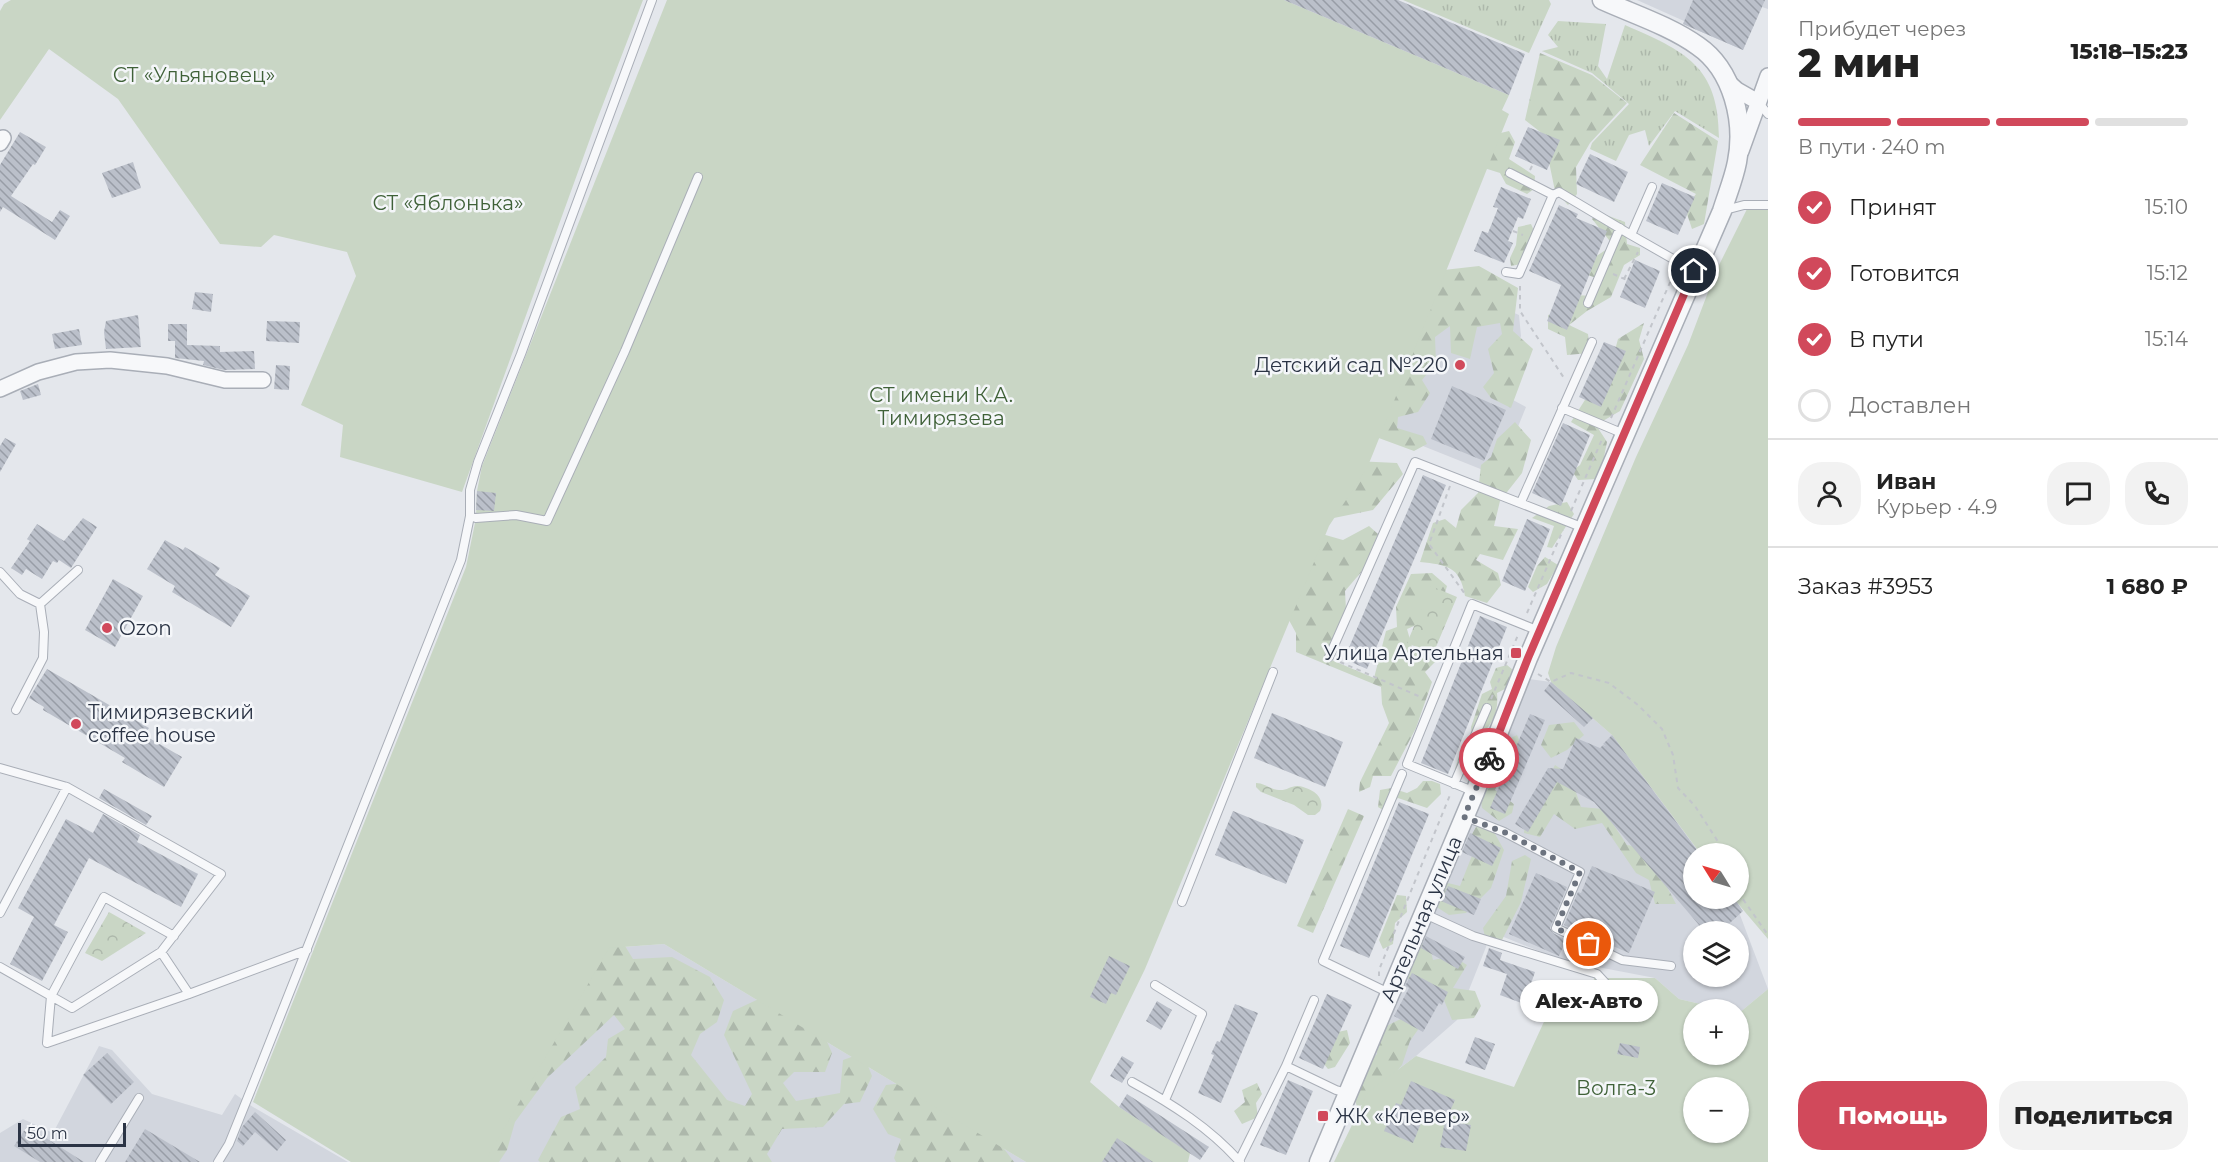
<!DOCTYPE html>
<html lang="ru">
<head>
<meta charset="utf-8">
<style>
  :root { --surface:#fff; --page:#f2f2f2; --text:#222; --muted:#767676; --line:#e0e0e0; --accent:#d1495b }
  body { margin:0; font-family:Montserrat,sans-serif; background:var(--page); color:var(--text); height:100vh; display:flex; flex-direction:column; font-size:22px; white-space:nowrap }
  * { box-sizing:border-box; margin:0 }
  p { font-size:20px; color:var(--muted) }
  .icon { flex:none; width:33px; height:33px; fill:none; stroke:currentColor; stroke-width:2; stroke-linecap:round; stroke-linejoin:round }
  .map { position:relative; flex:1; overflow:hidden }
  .drawer { display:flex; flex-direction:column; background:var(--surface); width:450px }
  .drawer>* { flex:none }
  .needle { width:39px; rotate:307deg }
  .tools { position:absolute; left:1683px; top:843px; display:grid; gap:12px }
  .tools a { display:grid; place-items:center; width:66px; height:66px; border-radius:50%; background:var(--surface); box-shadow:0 2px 4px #0004; font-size:30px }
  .scale { position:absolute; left:18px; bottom:15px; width:108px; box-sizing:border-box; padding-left:6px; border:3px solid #2b3445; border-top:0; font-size:16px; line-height:21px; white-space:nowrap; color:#2b3445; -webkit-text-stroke:4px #f4f6f9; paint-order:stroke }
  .pin { position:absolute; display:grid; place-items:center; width:51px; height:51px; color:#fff; margin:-26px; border:3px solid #fff; border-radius:50%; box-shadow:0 2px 6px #0007 }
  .courier { position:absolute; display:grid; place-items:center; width:60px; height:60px; margin:-30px; border:4px solid #d1495b; border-radius:50%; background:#fff; color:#222; box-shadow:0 2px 8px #0007 }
  .bubble { position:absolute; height:42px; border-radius:21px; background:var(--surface); box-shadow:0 2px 4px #0004; font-size:20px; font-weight:800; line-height:42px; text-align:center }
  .head em { font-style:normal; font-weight:800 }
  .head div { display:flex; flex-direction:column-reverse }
  .head { display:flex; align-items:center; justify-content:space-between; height:102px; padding:0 30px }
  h1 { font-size:39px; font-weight:800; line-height:45px }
  .bar { display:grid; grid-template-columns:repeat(4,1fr); gap:9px 6px; align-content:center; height:72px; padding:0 30px }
  .bar i { height:8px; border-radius:4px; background:var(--line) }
  .bar .active { background:var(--accent) }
  .bar p { grid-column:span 4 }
  .line { display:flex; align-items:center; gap:15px; padding:0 30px; border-top:2px solid var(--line) }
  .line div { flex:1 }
  .round { display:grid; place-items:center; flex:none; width:63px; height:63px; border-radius:24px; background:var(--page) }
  ol { padding:0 30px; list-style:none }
  li { display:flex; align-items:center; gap:18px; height:66px }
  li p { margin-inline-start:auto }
  li .icon { padding:6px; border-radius:50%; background:var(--accent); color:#fff; stroke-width:4 }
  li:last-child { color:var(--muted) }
  li i { width:33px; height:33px; border:3px solid var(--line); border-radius:50% }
  .action { display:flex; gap:12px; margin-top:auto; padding:12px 30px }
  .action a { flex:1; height:69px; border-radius:24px; background:var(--accent); color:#fff; font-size:24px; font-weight:800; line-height:69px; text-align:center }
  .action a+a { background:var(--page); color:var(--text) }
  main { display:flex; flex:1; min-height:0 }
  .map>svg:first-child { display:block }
</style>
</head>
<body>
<main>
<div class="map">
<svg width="1768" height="1162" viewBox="0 0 1768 1162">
  <defs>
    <pattern id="grass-tufts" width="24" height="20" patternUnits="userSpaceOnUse" patternTransform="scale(1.5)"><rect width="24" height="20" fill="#c9d6c5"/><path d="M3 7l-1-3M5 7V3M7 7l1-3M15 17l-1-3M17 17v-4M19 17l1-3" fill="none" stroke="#adb8ab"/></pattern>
    <pattern id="forest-firs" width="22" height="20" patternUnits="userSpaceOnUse" patternTransform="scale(1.5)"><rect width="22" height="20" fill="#c9d6c5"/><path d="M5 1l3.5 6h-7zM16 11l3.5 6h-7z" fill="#adb8ab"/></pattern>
    <pattern id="park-crowns" width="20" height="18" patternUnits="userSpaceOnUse" patternTransform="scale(1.5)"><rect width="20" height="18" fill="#c9d6c5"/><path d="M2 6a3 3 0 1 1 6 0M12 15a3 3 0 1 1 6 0" fill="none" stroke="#adb8ab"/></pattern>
    <pattern id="building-back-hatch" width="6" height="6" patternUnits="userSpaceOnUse" patternTransform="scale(1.5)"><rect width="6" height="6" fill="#bbc0ca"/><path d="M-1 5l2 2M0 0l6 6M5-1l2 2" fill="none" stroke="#989da6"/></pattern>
  </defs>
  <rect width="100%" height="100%" fill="#e4e7ec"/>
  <path fill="#d2d6de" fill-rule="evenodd" d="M1637,0H1768V9L1762,7L1743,50L1683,24L1684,21Z
    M1442,281L1519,315L1521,336L1502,394L1526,407L1498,476L1383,430Z
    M1529,679L1551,682L1612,735L1700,853L1694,854V898L1734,899L1768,989L1739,1013L1738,1010L1722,1009L1679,999L1655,978L1561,960L1489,931L1486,947L1457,1020L1416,1056L1368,1092L1358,1086ZM1694,932H1738V976H1694Z
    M664,944L1026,1162H495L488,1156L610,948Z
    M99,1046L112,1050L152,1094L222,1115L235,1094L253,1107L348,1162H0V1133L23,1119L53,1133Z"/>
  <path fill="url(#grass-tufts)" d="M1403,0H1549L1551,4L1529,53Z
    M1558,21L1606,24L1598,66L1607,79L1625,25C1684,51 1719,65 1719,138L1675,111L1649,146L1645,130L1629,135L1616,161L1590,149L1592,143L1629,104L1592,73L1542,51L1558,47L1548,35Z"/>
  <path fill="url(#forest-firs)" d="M1540,53L1592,75L1627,103L1590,143L1576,167L1577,194L1568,205L1555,191L1548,157L1553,142L1525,120Z
    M1674,113L1718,141L1704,224L1692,229L1685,208L1696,194L1640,165Z
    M1509,131L1515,142L1509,159L1535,176L1534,189L1527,194L1506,184L1500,173L1481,167L1484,137Z
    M1598,212L1625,222L1627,244L1640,248V255L1624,265L1611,297L1587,311L1569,325L1588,334L1590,353L1567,355L1565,337L1548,329V315L1565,310L1574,295L1593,296L1601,280L1583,273V265L1613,245L1592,219Z
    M1531,224L1538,240L1526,263L1511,266L1510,258L1516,245L1518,227Z
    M1479,266L1518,288L1513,331L1533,349L1511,408L1491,398L1483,387L1494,373L1488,349L1502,334L1500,323L1477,327L1470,359L1451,353L1450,326L1435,337L1436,363L1422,380L1430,393L1418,412L1398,417L1397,428L1423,436L1427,444L1414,451L1376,437L1435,271Z
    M1644,323L1639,340L1644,359L1620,411L1596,425L1607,442L1603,462L1597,479L1578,480L1572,471L1580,465L1594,435L1571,422L1614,354L1618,339Z
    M1515,422L1531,440L1522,473L1500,501L1494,526L1518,529L1503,560L1480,554L1476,560L1498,573L1501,585L1487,603L1465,596C1460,566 1447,565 1420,562L1433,523L1445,519L1456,528L1461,510L1478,493L1481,465L1491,457L1497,439Z
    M1355,461L1397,463L1403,474L1373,510L1324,520Z
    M1567,502L1574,514L1552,548L1547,547L1554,526L1532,518L1549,506Z
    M1369,526L1378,534L1363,570L1345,591L1346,610L1327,658L1374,678L1386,631L1397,627L1396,607L1411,574L1432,573L1447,586L1438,616L1407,629L1413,650L1443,651L1441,656L1425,672L1432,682L1416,728L1391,776H1373L1370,787L1359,792L1360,782L1389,723L1382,704L1381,687L1296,652V633L1284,611L1315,532L1343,540Z
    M1545,557L1558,565L1547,584L1533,592L1528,587L1537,566Z
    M1507,665L1513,670L1507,688L1497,693C1499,714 1491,726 1477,739L1479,755L1474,771L1461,776L1455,769L1461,750L1472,738L1471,727L1482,694L1492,689L1490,682L1496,668Z
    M1574,722L1584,735L1567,750L1551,758L1541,745L1549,725Z
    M1517,735L1526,755L1509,759L1495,790L1514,804L1512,813L1499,821L1482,808L1479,788L1496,745Z
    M1555,765L1570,775L1581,807L1603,809L1627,845L1647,849L1676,904H1655L1649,880L1636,873L1602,823L1575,829L1554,814L1540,837L1524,833L1525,822Z
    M1423,781H1432L1440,784L1441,794L1427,808L1398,798L1383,810L1378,807L1380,790L1391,788L1407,793L1417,788Z
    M1348,809L1364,816L1313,933L1297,926Z
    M1477,825L1494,832L1504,850L1491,888L1466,913L1449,915L1432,904L1435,892L1448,883L1460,886L1473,853L1471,836Z
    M1525,855L1531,859L1521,902L1502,940L1485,937L1483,928L1506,896L1512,861Z
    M1397,895L1406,896L1407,912L1395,923L1393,944L1383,949L1379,940Z
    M622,941L633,959L672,957L710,977L724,1000L717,1022L700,1034L691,1055L727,1100L745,1106L752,1094L724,1035L733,1011L765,996L822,1030L832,1053L825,1072H794L783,1083L796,1101L840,1093L843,1060L863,1053L872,1076L860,1102L844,1104L823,1127L782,1129L767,1154L772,1162H540L538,1160L561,1117L580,1109L575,1087L606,1057L608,1039L625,1029L614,1015L547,1078L515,1122L507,1150L499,1162H477L593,944Z
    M1413,943L1429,944L1433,960L1453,956L1467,965L1453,988L1475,991L1481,1006L1474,1018L1452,1020L1442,995L1414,988L1402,969Z
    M1411,1014L1422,1024L1410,1041L1402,1065L1371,1101L1357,1107L1353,1092L1361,1070L1377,1054L1376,1031Z
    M1347,1030L1350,1043L1335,1067L1328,1069L1319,1058L1329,1034Z
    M912,1082L989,1129L1014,1162H896L894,1158L901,1139L888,1134L873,1109L886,1085Z
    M1257,1083L1262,1094L1256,1103L1258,1117L1242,1124L1234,1111L1245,1102L1242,1090Z"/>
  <path fill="url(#park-crowns)" d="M1431,586L1457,597L1433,654L1407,643Z
    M1256,783C1265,783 1271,790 1279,790C1286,791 1292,785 1298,786C1312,788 1326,797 1320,811L1315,815H1308L1294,805L1261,792L1256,787Z
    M109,912L146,933L102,961L85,953Z"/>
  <path fill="#c9d6c5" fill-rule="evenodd" d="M11,0H643L595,125L462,492L340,457L343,425L301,405L356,276L347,252L274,235L261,247L220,244L118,99L49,49L0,120V11L4,4Z
    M667,0H1284L1509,95L1502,110L1509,114L1372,456L1367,468L1329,526L1145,969L1090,1082L1119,1107L1190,1153L1188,1162H1026L664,944L609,948L488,1156L495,1162H351L253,1102L466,567L476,518L477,491L482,466Z
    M1747,209H1768V939L1734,899L1738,898V854L1700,853L1612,735L1551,682L1548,673L1556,647L1636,457L1688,345L1716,271Z
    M1594,978H1655L1679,999L1722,1009L1694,1010V1054H1738L1739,1013L1768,989V1162H1334L1368,1092L1416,1056L1514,1087L1548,1013L1590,1018ZM1694,1088H1738V1132H1694Z"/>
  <path fill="url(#building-back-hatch)" d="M1284,0H1398L1525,54L1509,95Z
    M1693,0H1765L1743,50L1683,24Z
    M1528,127L1560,140L1547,170L1515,156Z
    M20,132L46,147L35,165L33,164L11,196L52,222L60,210L70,216L55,240L3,207L0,212V165Z
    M1590,154L1628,172L1614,202L1576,184Z
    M133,162L141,188L112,198L102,173Z
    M1662,183L1695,197L1678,235L1646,221Z
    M1501,187L1531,199L1523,219L1518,217L1508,241L1513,243L1504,263L1474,251L1482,231L1488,233L1498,208L1493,207Z
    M1559,205L1578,214L1576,218L1607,231L1567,330L1547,321L1561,285L1529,271Z
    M1635,260L1660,271L1645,308L1620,297Z
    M195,292L213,294L211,312L192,309Z
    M138,315L141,347L106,349L104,332L106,321Z
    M267,321L300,322L299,343L266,341Z
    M168,324H187V345L220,346V352L254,351L255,369L224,370L203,365L204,361L175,358V341H168Z
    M79,329L82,345L55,349L52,334Z
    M1604,342L1626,351L1601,407L1579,397Z
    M276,365L290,366L289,390L274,389Z
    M38,384L41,395L23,400L20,391Z
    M1452,386L1506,410L1484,461L1431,439Z
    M1563,423L1590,435L1561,506L1532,493Z
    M5,438L16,444L0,472V446Z
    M1423,475L1446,485L1367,669L1344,659Z
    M477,491L496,493L494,511L476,510Z
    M83,518L97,527L71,568L59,560L57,563L53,561L42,579L26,569L22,575L11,568L30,541L27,539L37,524L64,541Z
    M1527,519L1550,529L1525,591L1502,581Z
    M165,540L183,550L185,547L220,568L215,575L250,596L231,627L172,592L175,586L147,569Z
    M113,579L143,596L115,647L85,630Z
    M1480,616L1507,627L1448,774L1421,763Z
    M47,669L149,728L144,735L182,757L164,787L122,762L125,758L43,710L44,707L29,698Z
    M1551,682L1593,718L1584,727L1544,691Z
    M1272,713L1343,742L1325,787L1254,758Z
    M1530,714L1545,720L1505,814L1490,808Z
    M1612,735L1700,854H1694V898H1734L1743,911L1720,932H1705L1594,802L1557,782L1528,832L1515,824L1548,768L1563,769L1576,738L1600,748L1603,745L1606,746L1603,744Z
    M104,789L152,816L146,825L99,798Z
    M1399,802L1429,814L1369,958L1340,946Z
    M1233,811L1304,840L1286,884L1215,855Z
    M103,814L140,835L137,842L198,874L181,907L89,858L54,925L68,932L42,981L10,964L34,917L18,908L66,819L93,833Z
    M1470,833L1501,848L1492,866L1462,852Z
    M1592,866L1655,892L1629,953L1564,925L1578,892L1581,893Z
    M1536,873L1567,887L1550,928L1553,933L1566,940L1559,956L1509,934Z
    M1448,886L1481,899L1474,915L1441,901Z
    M1426,936L1465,957L1458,969L1421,948Z
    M1489,948L1502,953L1500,960L1535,972L1524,1004L1500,995L1507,974L1483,966Z
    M1109,956L1130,966L1116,995L1111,993L1106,1004L1090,997Z
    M1412,973L1448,992L1442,1005L1439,1003L1423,1032L1394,1016L1409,988L1405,986Z
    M1327,994L1352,1005L1323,1069L1299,1058Z
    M1157,1001L1172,1010L1161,1030L1146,1021Z
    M1235,1004L1258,1013L1221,1103L1198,1093L1214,1055L1211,1054L1217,1041L1220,1042Z
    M1475,1037L1495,1044L1485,1070L1465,1063Z
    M1620,1043L1640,1047L1638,1058L1617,1054Z
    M107,1053L134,1082L111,1104L83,1075Z
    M1122,1056L1134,1063L1122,1083L1110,1076Z
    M1288,1080L1313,1091L1286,1155L1260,1145Z
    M1411,1081L1455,1100L1446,1120L1426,1111L1413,1143L1384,1131L1396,1103L1401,1105Z
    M1127,1094L1209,1147L1200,1160L1119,1107Z
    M255,1112L286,1140L277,1151L255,1132L243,1146L237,1141L242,1127Z
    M1445,1121L1471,1125L1466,1151L1440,1147Z
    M27,1126L84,1162H40L14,1146Z
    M145,1129L200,1162H125Z
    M1117,1138L1153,1162H1102Z"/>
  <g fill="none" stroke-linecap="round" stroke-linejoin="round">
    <defs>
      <path id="service" d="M1758,102L1768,114
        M1510,173L1553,195
        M1652,187L1631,235L1694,271
        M1725,210L1744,205H1768
        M1506,272L1519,274L1553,195L1559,192L1631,235
        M1588,303L1620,228
        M1562,408L1624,434
        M1521,502L1592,342
        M470,516L476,518L516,515L547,521L625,351L698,177
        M0,572L20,594L40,604L44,632L43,658L16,710
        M40,604L78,570
        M1329,657L1415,462L1584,528
        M0,768L67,787L221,874L161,952L72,1008L0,967
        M1454,784L1487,708
        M1475,792L1407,764L1472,604L1539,631
        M1466,817L1504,832L1580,872L1556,928L1622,960L1671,966
        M1182,902L1273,672
        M0,913L67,787
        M1425,914L1473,936L1597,974L1609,987L1605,1012
        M174,936L104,897L51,996L47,1043L189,994L307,950
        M161,952L189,994
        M1155,985L1202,1014L1165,1100
        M1389,993L1323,961L1402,774
        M1314,1000L1286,1066L1336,1090L1347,1093
        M1132,1082C1172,1104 1210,1128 1240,1162
        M1239,1161L1286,1066
        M100,1162L139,1098
        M218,1162L229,1144L254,1082L461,560L470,516V490L478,462L521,354L652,0"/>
      <path id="minor" d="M1728,82L1737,90L1758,102
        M0,143L3,138
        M1741,151L1768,76
        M0,389L38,372L76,362L110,360L167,366L225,380H263"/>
      <path id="tertiary" d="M1319,1162L1475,792L1528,658L1722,211C1727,195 1734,178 1737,162C1745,122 1733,70 1698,46C1670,26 1633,14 1602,0"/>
    </defs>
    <use href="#service" stroke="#a9aeb7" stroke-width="10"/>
    <use href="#minor" stroke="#a9aeb7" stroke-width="18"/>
    <use href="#tertiary" stroke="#a9aeb7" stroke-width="21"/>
    <path stroke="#c2c5cb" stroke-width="2" stroke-dasharray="4.5 4.5" stroke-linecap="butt" d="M1530,170L1533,164
      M1513,231L1523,235
      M1613,274L1627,280
      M1624,279L1638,252
      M1520,286V311L1564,378
      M1611,418L1675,271
      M1450,486L1429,544L1465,594
      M1571,511L1603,437
      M1527,613L1563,530
      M1340,662L1423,698
      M1538,674L1551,682L1571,673L1609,683L1638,705L1662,729L1673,755L1678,788L1695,806L1726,854
      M1491,699L1518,635
      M1738,892L1768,935
      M1379,976V970L1450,795"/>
    <use href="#service" stroke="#f7f8fa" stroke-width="8"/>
    <use href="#minor" stroke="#f7f8fa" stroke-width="15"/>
    <use href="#tertiary" stroke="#f7f8fa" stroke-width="18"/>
  </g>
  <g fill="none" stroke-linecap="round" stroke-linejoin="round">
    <path stroke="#6c737f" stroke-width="6" stroke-dasharray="0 10.8" d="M1489,758L1464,817L1504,832L1580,872L1556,928L1589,944"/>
    <path stroke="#d1495b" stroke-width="8" d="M1489,758L1528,658L1694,271"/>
  </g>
  <g fill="#d1495b" stroke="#f4f6f9" stroke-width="2">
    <circle cx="1460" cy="365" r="6"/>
    <circle cx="107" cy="628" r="6"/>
    <rect x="1510" y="647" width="12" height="12" rx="3"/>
    <circle cx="76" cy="724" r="6"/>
    <rect x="1317" y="1110" width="12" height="12" rx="3"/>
  </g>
  <g text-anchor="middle" stroke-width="5" stroke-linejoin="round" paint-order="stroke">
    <g font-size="20" fill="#3f6138" stroke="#f4f6f9">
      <text x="194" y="82">СТ «Ульяновец»</text>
      <text x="448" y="210">СТ «Яблонька»</text>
      <text x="941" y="402">СТ имени К.А.<tspan x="941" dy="23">Тимирязева</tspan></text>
      <text x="1616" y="1095">Волга-3</text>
    </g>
    <g font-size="20" fill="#2b3445" stroke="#f4f6f9" text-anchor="start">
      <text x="1448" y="372" text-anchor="end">Детский сад №220</text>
      <text x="119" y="635">Ozon</text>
      <text x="1504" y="660" text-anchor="end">Улица Артельная</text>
      <text x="88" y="719">Тимирязевский<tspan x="88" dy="23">coffee house</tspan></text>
      <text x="1335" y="1123">ЖК «Клевер»</text>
    </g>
    <g font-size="20" fill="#2b3445" stroke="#f4f6f9">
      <text transform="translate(1421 919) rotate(-67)" y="7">Артельная улица</text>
    </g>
  </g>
</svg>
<div class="tools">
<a><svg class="needle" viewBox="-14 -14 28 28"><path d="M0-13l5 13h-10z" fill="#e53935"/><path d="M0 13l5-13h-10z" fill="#767676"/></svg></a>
<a><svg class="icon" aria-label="layers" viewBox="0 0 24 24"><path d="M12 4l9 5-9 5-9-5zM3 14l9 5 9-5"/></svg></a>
<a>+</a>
<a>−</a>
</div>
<div class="scale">50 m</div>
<div class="pin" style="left:1589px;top:944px;background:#ea580c"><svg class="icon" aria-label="bag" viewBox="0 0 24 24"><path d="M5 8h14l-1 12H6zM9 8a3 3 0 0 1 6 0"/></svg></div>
<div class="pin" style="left:1694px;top:271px;background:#1f2937"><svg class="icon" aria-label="home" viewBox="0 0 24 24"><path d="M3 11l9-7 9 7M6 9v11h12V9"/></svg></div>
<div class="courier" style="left:1489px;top:758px"><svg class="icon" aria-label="bike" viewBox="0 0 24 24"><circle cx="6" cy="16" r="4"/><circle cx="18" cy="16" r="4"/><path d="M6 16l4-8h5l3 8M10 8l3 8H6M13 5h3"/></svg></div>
<div class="bubble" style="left:1520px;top:980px;width:138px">Alex-Авто</div>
</div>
<section class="drawer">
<div class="head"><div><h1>2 мин</h1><p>Прибудет через</p></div><em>15:18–15:23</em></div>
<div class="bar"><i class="active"></i><i class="active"></i><i class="active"></i><i></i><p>В пути · 240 m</p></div>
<ol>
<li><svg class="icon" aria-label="check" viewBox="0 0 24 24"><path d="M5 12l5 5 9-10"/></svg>Принят<p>15:10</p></li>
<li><svg class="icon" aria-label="check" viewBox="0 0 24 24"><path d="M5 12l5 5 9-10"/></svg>Готовится<p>15:12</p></li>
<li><svg class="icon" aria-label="check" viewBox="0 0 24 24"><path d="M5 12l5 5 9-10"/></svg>В пути<p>15:14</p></li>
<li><i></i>Доставлен</li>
</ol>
<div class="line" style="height:108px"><a class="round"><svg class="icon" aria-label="person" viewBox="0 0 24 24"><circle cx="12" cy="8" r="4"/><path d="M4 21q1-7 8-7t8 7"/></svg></a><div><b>Иван</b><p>Курьер · 4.9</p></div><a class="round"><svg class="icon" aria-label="chat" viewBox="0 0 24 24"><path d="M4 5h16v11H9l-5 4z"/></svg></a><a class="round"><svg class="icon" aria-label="phone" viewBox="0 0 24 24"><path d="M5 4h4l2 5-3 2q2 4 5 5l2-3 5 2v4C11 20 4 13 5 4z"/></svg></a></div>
<div class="line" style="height:78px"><div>Заказ #3953</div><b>1 680 ₽</b></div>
<div class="action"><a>Помощь</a><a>Поделиться</a></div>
</section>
</main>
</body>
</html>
